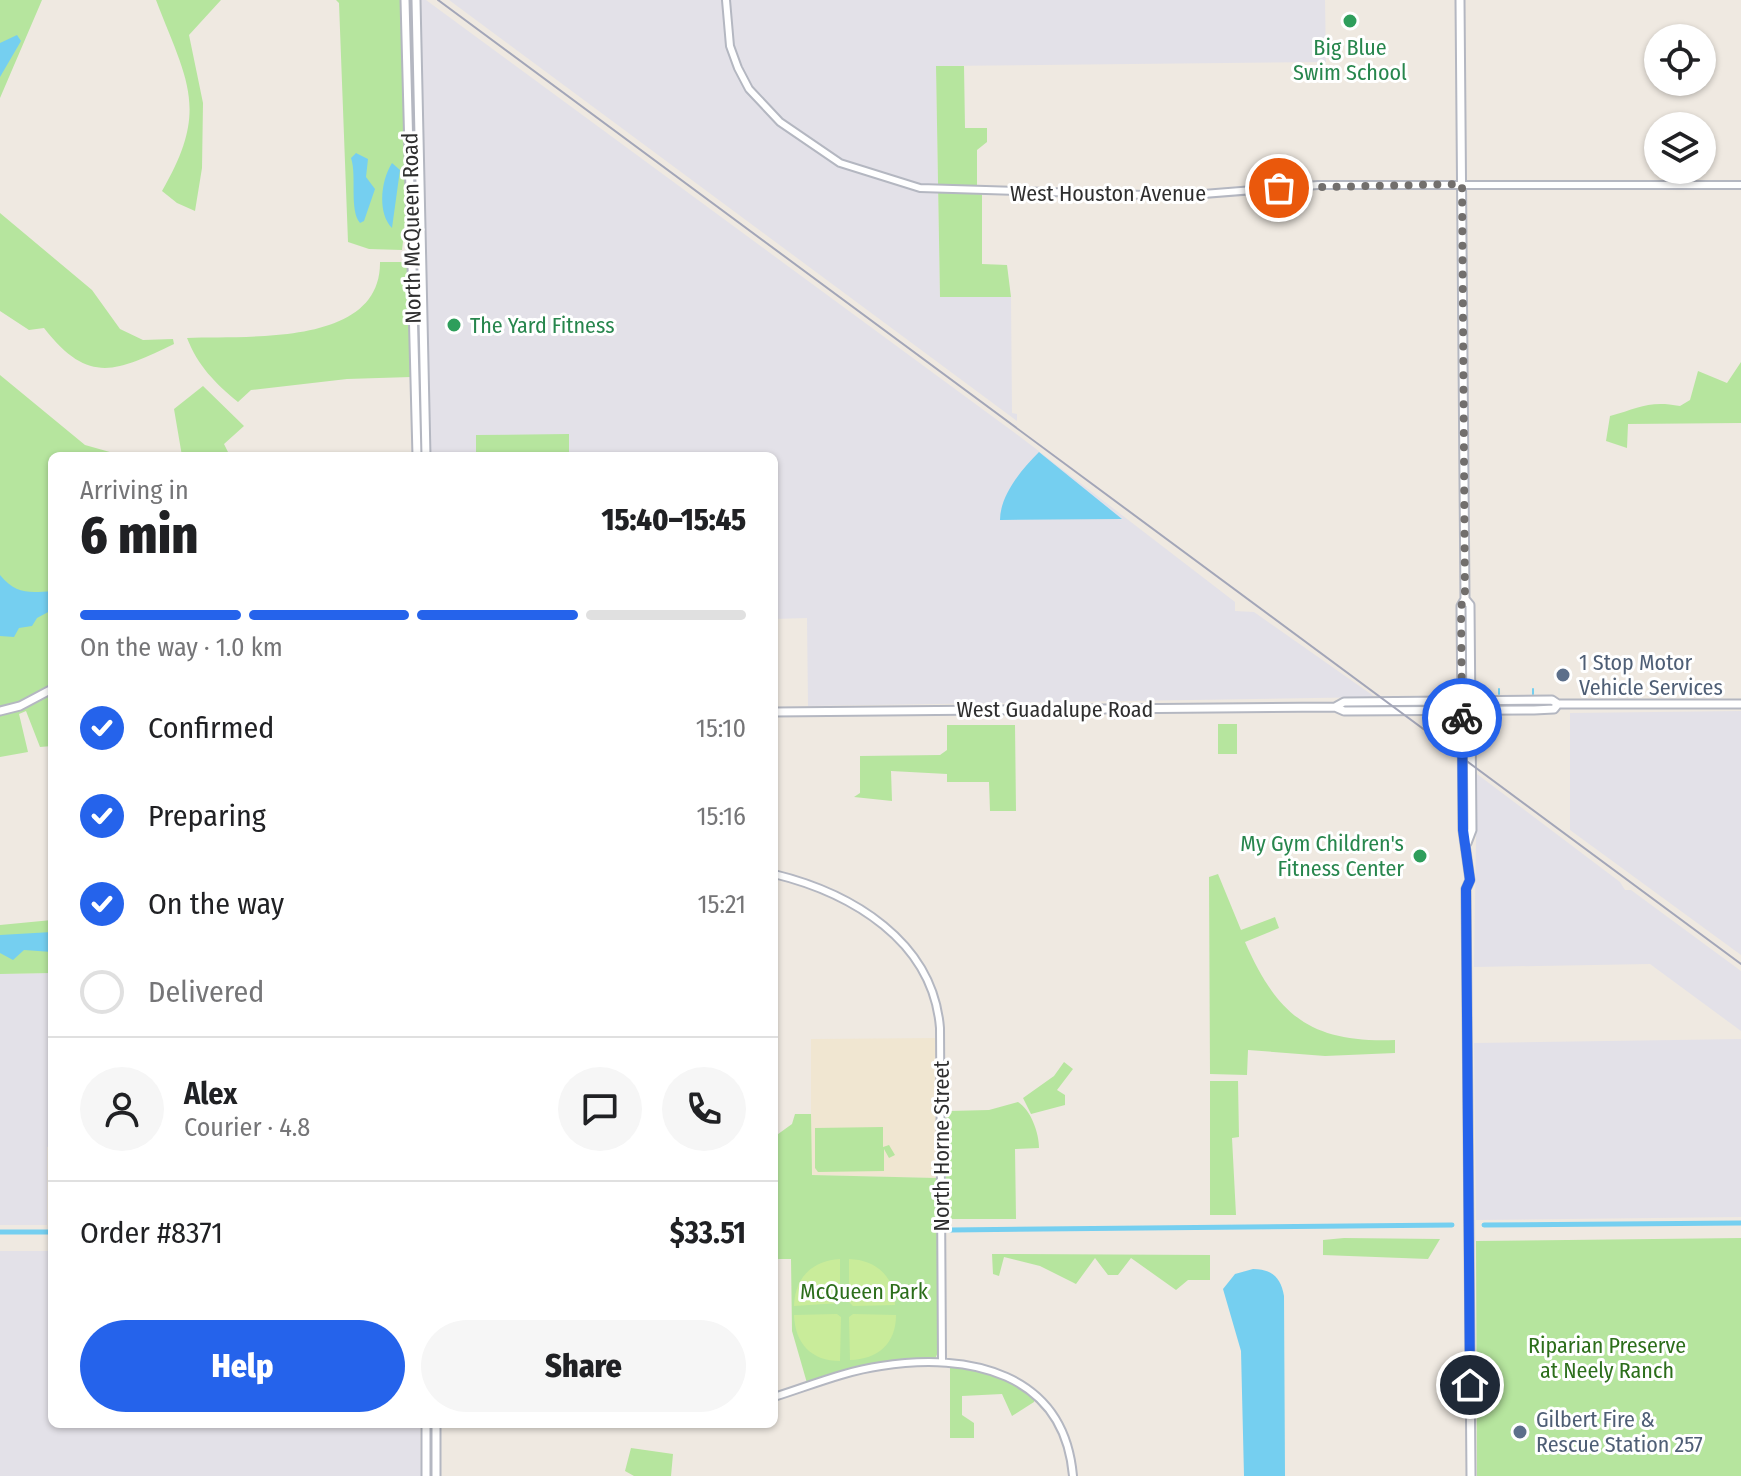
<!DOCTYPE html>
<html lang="en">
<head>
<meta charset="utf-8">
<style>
  :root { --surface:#fff; --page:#f6f6f6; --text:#202124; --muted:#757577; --line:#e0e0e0; --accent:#2563eb }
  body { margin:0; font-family:"Fira Sans Condensed",sans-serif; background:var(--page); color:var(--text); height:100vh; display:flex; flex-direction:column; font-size:30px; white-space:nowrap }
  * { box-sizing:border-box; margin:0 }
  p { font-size:26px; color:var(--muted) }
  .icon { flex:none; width:44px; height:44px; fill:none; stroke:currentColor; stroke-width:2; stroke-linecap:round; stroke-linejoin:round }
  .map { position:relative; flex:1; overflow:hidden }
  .drawer { position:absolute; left:48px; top:452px; width:730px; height:976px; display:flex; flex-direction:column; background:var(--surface); border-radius:12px; box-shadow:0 2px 6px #0004 }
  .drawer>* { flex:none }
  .fabs { position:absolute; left:1644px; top:24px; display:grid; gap:16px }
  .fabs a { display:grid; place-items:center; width:72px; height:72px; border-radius:50%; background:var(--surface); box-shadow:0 2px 6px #0004; font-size:40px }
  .pin { position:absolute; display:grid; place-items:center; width:68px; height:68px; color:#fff; margin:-34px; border:4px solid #fff; border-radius:50%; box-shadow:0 2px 8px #0007 }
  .courier { position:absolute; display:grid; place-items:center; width:80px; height:80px; margin:-40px; border:6px solid #2563eb; border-radius:50%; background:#fff; color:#222; box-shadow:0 2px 10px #0007 }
  .summary em { font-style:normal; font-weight:800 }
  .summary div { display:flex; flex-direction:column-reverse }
  .summary { display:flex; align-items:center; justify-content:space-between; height:136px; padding:0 32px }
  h1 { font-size:52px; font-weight:800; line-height:60px }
  .bar { display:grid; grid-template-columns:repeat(4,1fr); gap:12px 8px; align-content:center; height:96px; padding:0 32px }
  .bar i { height:10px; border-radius:6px; background:var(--line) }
  .bar .active { background:var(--accent) }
  .bar p { grid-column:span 4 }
  .line { display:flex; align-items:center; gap:20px; padding:0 32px; border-top:2px solid var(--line) }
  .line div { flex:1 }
  .round { display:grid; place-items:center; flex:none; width:84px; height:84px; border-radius:42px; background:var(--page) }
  ol { padding:0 32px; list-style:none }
  li { display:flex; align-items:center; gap:24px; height:88px }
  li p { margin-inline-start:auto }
  li .icon { padding:8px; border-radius:50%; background:var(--accent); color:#fff; stroke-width:4 }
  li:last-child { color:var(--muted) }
  li i { width:44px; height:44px; border:4px solid var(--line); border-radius:50% }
  .button { display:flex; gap:16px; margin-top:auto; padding:16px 32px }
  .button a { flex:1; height:92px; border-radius:48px; background:var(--accent); color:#fff; font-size:32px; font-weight:800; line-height:92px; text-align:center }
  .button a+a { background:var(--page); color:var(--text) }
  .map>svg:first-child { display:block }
</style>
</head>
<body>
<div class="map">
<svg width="1741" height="1476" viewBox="0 0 1741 1476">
  <rect width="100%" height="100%" fill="#efe9e1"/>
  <path fill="#e3e1e8" d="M419,0H426L1023,439L1235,602V611L1254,612L1375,697L808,706L807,618L774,619V456H430Z
    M449,0H1325L1326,62L936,66L940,297H1011L1012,413L1017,414V421Z
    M1741,711V955L1570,830V713Z
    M1477,774L1620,882L1625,890H1631L1741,971V1031L1650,964L1474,967Z
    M52,973V1146L47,1147V1225H0V974Z
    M1741,1039V1217L1476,1220L1474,1043Z
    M0,1251H52V1424H420L421,1476H0Z"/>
  <path fill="#f0e6d1" d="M936,1038L937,1178L811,1175V1039Z"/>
  <path fill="#b6e59e" d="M0,0H42L0,98Z
    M156,0H221L189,35L203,103L202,168L195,211L177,203L162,191C210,109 187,81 156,0Z
    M336,0H402L407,209L402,250L369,249L348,242L339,3Z
    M936,66H964L965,128H987V142L977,150V193L982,194V264L1007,265L1011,297H940Z
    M0,213L92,290L120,329L143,340L173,339L174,344C117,371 89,386 44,328L29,330L0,311Z
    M380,262H404L407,265L411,377L347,379L251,390L238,402C215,383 198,366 187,338C244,335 381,348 380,262Z
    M1741,362V423L1628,424L1627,448L1606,441L1610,416C1639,408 1649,400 1680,406L1690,400L1698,371L1727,383Z
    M0,375L85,445L124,456H52V746L40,747L26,711L19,714L28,752L0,757Z
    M203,386L244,426L224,444L230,456H182L174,409Z
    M569,434V456H476V435Z
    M1218,724H1237V754H1218Z
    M947,725H1015L1016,811H990L989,782H947V774L891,771L892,801L854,797L860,793V756L940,755L947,750Z
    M1218,874L1241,930L1275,917L1279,928L1245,942C1278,1017 1312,1043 1395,1040V1053L1325,1056L1248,1050L1247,1075L1210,1074L1209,877Z
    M52,920V973L0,974V925Z
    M1064,1062L1073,1069L1057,1090L1065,1095V1105L1031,1114L1023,1098L1054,1076Z
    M1210,1081H1238L1239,1137L1232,1138L1236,1215H1210Z
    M1018,1102C1031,1110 1039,1133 1039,1148L1015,1149L1016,1219H946V1114L949,1111L989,1110Z
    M795,1114H811L812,1175L937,1178L938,1352L935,1359L891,1360L807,1383L792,1331L791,1259H774V1137L792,1124Z
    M883,1127V1147L889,1145L895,1155L889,1158L884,1149V1171L818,1172L815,1168V1128Z
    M1344,1238L1440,1239L1428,1259L1323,1255V1240Z
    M1741,1238V1476H1477L1476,1241Z
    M992,1254L1210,1255V1280H1188L1176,1290L1131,1258L1118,1275H1108L1095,1258L1076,1284L1040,1266L1004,1257L999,1276L993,1274Z
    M950,1365C982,1368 1009,1378 1034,1398V1402L1012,1416L1002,1394L962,1396V1415L974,1423V1438H950Z
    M631,1448L673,1454L671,1476H634L625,1471Z"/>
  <path fill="#c9ec9a" d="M840,1259V1303L794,1306C795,1277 812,1261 840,1259Z
    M849,1259C877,1260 895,1277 895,1305L853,1306L849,1302Z
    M837,1314L841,1317L840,1361C812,1361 795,1344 794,1315Z
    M853,1314L896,1315C896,1344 878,1359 850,1360L849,1317Z"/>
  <path fill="#75cff0" d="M17,35L21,41L0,77V43Z
    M356,153L368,159L366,177L375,189L364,221L360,223C349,210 357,175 351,158Z
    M392,163L400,170L392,228C377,213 381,180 392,163Z
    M1039,452L1122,519L1000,520C1000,496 1020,471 1039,452Z
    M0,575C16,594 28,593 52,591V610L37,618L32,626L19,628L14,637L0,636Z
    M52,932V952L24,950L13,960L0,953V935Z
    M1253,1269C1272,1269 1281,1278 1284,1296L1285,1476H1244L1241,1351L1223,1289L1235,1274Z"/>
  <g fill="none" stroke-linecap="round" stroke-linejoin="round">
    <path stroke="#75cff0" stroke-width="2" d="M1499,689V694
      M1533,689V694
      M1586,693L1588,688"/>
    <path stroke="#75cff0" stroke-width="5" d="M1484,1225L1741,1223
      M950,1230L1452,1225
      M0,1232H52"/>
    <defs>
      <path id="tertiary" d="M726,0L730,46L738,68L749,89L780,122L840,163L920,188L1178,196L1318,185H1741
        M774,874C852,893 933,941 940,1028L942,1362
        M774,1397C809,1386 845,1371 881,1366C968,1352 1064,1372 1073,1476"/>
      <path id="secondary" d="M405,0L417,456
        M416,0L426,456
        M1460,0L1465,599L1461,606L1463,830L1470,880L1466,889L1471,1476
        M1465,599L1470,605L1472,830L1467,843
        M1335,707L1344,702L1552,700L1558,704H1741
        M0,711L20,706L52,689
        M774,712L1335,707L1344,711L1534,710L1554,709L1558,704
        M426,1424V1476
        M436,1424V1476"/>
    </defs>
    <use href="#tertiary" stroke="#b4b7c1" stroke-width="10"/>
    <use href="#secondary" stroke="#b4b7c1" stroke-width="11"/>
    <use href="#tertiary" stroke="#fff" stroke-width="6"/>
    <use href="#secondary" stroke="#fff" stroke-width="7"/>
    <path stroke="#a3a6b8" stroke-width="2" d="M438,0L1741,964"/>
  </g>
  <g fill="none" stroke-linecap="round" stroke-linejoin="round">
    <path stroke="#726f6d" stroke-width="8" stroke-dasharray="0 14.4" d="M1279,188L1462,184L1465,599L1461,606L1462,718"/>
    <path stroke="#2563eb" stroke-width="10" d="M1462,718L1463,830L1470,880L1466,889L1470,1385"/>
  </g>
  <g fill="#2e9e5b" stroke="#fff" stroke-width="3">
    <circle cx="1350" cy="21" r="8"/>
    <circle cx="454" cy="325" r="8"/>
    <circle cx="1420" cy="856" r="8"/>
  </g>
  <g fill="#5c6f8a" stroke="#fff" stroke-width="3">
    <circle cx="1563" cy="675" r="8"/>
    <circle cx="1520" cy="1432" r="8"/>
  </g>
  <g text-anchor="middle" stroke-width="6" stroke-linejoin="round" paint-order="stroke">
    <g font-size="22" fill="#27864d" stroke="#fff">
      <text x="1350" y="55">Big Blue<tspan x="1350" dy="25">Swim School</tspan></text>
      <text x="470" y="333" text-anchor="start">The Yard Fitness</text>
      <text x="1404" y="851" text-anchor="end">My Gym Children's<tspan x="1404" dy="25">Fitness Center</tspan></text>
    </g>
    <g font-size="22" fill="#2e2e2e" stroke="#fff">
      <text x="1108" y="201">West Houston Avenue</text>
      <text transform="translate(411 228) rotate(-91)" y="8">North McQueen Road</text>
      <text x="1055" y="717">West Guadalupe Road</text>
      <text transform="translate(941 1146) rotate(-90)" y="8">North Horne Street</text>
    </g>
    <g font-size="22" fill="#4e5e75" stroke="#fff" text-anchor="start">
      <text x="1579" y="670">1 Stop Motor<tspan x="1579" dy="25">Vehicle Services</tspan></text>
      <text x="1536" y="1427">Gilbert Fire &amp;<tspan x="1536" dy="25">Rescue Station 257</tspan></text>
    </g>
    <g font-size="22" fill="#2c6e1b" stroke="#fff">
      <text x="864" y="1299">McQueen Park</text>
      <text x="1607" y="1353">Riparian Preserve<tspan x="1607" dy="25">at Neely Ranch</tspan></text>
    </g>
  </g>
</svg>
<div class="fabs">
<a><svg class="icon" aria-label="locate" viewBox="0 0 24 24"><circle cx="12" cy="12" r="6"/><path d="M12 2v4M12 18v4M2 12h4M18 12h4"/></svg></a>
<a><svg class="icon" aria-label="layers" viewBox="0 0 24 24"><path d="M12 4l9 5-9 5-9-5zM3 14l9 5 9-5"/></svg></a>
</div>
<div class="pin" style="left:1279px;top:188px;background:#ea580c"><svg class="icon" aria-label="bag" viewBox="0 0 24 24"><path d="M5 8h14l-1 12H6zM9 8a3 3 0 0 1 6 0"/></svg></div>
<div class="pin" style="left:1470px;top:1385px;background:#1f2937"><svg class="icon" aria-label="home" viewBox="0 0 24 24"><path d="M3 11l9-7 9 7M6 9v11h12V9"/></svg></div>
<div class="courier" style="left:1462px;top:718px"><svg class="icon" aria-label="bike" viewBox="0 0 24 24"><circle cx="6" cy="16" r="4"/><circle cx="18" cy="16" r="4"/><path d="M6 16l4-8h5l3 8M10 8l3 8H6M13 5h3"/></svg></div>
<section class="drawer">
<div class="summary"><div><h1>6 min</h1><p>Arriving in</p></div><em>15:40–15:45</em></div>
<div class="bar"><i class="active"></i><i class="active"></i><i class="active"></i><i></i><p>On the way · 1.0 km</p></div>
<ol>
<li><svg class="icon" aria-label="check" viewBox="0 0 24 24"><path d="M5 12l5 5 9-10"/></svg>Confirmed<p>15:10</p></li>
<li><svg class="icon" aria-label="check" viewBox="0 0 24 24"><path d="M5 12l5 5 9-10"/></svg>Preparing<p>15:16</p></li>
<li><svg class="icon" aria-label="check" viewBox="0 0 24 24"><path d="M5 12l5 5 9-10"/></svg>On the way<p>15:21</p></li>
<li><i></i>Delivered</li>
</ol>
<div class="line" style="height:144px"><a class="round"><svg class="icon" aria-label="person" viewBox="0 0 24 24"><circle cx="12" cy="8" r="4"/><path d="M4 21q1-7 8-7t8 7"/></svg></a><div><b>Alex</b><p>Courier · 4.8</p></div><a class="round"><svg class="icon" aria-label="chat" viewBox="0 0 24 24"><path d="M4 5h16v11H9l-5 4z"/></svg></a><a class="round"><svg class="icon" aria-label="phone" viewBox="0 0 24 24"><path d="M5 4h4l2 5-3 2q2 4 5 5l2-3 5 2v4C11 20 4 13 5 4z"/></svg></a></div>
<div class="line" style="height:104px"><div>Order #8371</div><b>$33.51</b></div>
<div class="button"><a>Help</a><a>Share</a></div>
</section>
</div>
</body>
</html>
